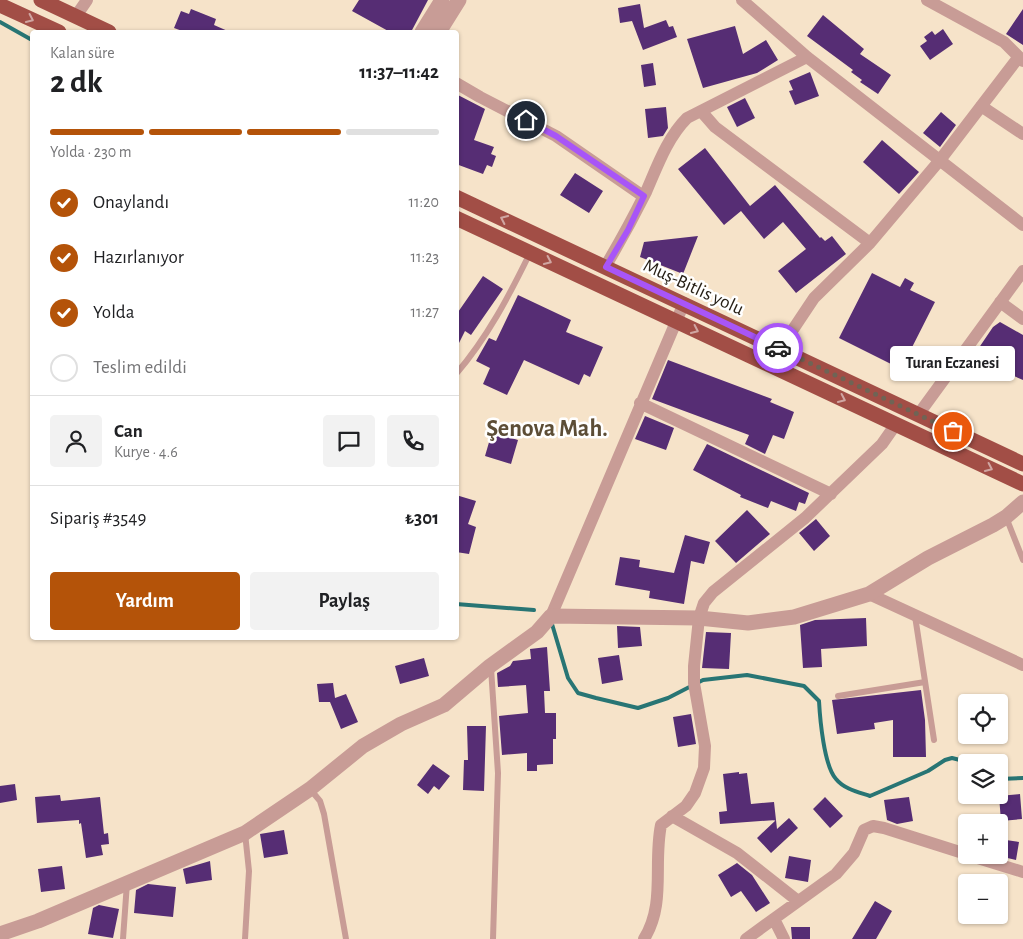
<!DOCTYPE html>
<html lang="tr">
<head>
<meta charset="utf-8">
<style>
  :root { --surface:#fff; --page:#f2f2f2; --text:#202124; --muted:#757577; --line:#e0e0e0; --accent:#b45309 }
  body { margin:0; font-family:"Alegreya Sans",sans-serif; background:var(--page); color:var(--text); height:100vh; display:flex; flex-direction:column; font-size:19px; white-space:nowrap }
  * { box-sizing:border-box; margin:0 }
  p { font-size:16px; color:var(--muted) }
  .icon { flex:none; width:28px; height:28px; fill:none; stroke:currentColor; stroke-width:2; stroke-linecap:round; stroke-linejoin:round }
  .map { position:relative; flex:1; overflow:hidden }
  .details { position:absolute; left:30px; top:30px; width:429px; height:610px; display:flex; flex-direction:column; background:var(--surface); border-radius:5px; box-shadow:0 1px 4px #0004 }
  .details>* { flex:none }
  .tools { position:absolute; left:958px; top:694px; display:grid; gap:10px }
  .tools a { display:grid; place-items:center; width:50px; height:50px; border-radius:5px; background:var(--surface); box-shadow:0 1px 4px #0004; font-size:25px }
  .pin { position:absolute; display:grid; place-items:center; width:42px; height:42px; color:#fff; margin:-21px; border:2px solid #fff; border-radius:50%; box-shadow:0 1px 5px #0007 }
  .courier { position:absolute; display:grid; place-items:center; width:50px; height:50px; margin:-25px; border:4px solid #a855f7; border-radius:50%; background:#fff; color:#222; box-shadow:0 1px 6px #0007 }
  .bubble { position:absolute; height:35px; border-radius:5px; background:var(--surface); box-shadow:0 1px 4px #0004; font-size:16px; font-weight:700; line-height:35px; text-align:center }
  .summary em { font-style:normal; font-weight:700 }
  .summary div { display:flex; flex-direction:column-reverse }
  .summary { display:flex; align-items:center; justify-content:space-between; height:85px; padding:0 20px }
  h1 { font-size:32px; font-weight:700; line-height:38px }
  .bar { display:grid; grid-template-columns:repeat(4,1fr); gap:8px 5px; align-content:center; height:60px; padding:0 20px }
  .bar i { height:6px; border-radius:4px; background:var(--line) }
  .bar .active { background:var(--accent) }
  .bar p { grid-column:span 4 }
  .line { display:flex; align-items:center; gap:12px; padding:0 20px; border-top:1px solid var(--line) }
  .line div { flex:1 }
  .round { display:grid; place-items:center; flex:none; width:52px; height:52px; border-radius:5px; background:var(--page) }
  ol { padding:0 20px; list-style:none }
  li { display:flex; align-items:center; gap:15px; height:55px }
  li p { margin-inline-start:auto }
  li .icon { padding:5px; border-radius:50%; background:var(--accent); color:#fff; stroke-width:4 }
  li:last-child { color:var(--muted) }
  li i { width:28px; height:28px; border:2px solid var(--line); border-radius:50% }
  .button { display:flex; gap:10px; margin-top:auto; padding:10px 20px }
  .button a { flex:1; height:58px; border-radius:5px; background:var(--accent); color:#fff; font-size:20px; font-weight:700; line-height:58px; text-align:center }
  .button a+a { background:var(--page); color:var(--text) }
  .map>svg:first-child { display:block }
</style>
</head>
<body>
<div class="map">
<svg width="1023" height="939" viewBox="0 0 1023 939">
  <rect width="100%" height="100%" fill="#f6e3c9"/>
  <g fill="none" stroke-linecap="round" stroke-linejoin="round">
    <path stroke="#287574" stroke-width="4" d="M0,22L32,40
      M456,604L534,610
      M552,624L568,678L578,693L596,698L638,708L668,698L703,680L747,675L804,686L819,701C820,719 824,766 836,779C844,789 858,792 870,796L928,771L945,760L952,758L968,762
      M999,779L1023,778"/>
  </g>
  <path fill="#562d74" d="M359,0H428L411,32H390L352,11Z
    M640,4L644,28L666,20L669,27L673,26L677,37L643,50L632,21L620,23L618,8Z
    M191,9L216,19L214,25L230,32H185L174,28L181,11L189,14Z
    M1023,9V45L1006,34Z
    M823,15L864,49L860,54L891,75L878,94L860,82L862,80L851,72L853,70L807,36Z
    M735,26L743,54L766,40L778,60L757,73L703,88L687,39Z
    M943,29L953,44L930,60L920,46L927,41L924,37L932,31L935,35Z
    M653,63L656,85L644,87L641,65Z
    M810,72L819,96L795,105L789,91L793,90L789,81Z
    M456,94L485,109L474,140L494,147L491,154L496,156L492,167L487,165L483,174L456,164Z
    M745,98L755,118L737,127L727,107Z
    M666,107L668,128L663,136L648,138L645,109Z
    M941,112L956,125L940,147L923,133Z
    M882,140L919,172L899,194L863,162Z
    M705,148L750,206L775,185L820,238L821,237L825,241L832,236L846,254L796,293L778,271L806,249L783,222L764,239L741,211L724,225L678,169Z
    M575,173L603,191L589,213L560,195Z
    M698,236L683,274L640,257L644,242Z
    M872,273L900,287L905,278L914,283L910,290L935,302L901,369L839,338Z
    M483,276L503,289L471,335L465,331L456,349V315Z
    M518,295L571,320L566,332L603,347L590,377L584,374L579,385L524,360L507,395L483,384L490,368L476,361L489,338L496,341Z
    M1000,322L1023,335V380L972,358L993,327Z
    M668,360L772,399L770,402L794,412L784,439L773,435L765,454L745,444L749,435L652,399Z
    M645,416L674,428L666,450L635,439Z
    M492,432L518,440L511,464L485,456Z
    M707,444L809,493L805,504L799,502L796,511L771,501L768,508L740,497L741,495L693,470Z
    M456,495L476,501L468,524L476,527L469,554L456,552Z
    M747,510L770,534L736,563L715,541Z
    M816,519L830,536L814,551L799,533Z
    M685,535L710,542L704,564L691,561L684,604L649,598L650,591L615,585L620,557L640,560L639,567L674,573Z
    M866,618L867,646L821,649L822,667L803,668L800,625L815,620Z
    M617,626L640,627L642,646L618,648Z
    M706,632L731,633L729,669L702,668Z
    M547,647L550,691H544L545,713H556V739H553V764L537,765V771H527V753L502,755L499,716L528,713L526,685L498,687L497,673L510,666L513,661L531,659L530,649Z
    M619,655L623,680L602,684L598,658Z
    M424,658L429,676L400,684L395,666Z
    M333,683L335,698L346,694L358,722L341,729L330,702H319L317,684Z
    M921,690L925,720L926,757H893V720L874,723L875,729L837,734L832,700Z
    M691,714L696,744L678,747L673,717Z
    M467,726H486L484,791L463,790L464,760H468Z
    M433,764L450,776L439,790L434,786L428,794L417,785Z
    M739,772V774L747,773L751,804L774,802L777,829L789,818L798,828L771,853L757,838L776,820L720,824L719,812L727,811L723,774Z
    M15,784L17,800L0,803V786Z
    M1020,794L1022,819L1001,821L999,796Z
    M60,795L61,801L100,797L104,834L108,833L109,844L101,845L103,855L86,858L81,823L79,824V820L37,823L35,797Z
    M825,797L843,816L830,828L813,809Z
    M909,797L913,821L897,824L887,820L884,800Z
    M284,830L288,854L264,858L260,834Z
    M999,839L1019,842L1016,860L999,856Z
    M789,856L811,860L808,882L785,878Z
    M210,861L212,880L186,884L183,869Z
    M737,863L752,875L770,903L756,912L741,891L731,897L718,875Z
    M62,866L65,889L41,892L38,869Z
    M148,884L176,887L173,917L134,913L136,890Z
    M875,901L892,911L876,939H852Z
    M99,905L119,909L113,938L88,934L93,908Z
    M791,927H810V939H792Z"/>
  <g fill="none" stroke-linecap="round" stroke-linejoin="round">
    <path stroke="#c89c96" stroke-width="6" d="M456,374C487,338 509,296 530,253
      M1006,517L1023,560
      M915,616L934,740
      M491,668L498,773L493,939
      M838,696L925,682
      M310,789L320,801L324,814L346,939
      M245,833L249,871L245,939
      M123,939L127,883"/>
    <path stroke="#c89c96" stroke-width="12" d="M742,0L807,57L1023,225
      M927,0L1004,42L1023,61
      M76,16L87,0
      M456,83L480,97L556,136L643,196
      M981,106L1023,134
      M701,111L715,127L870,243
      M605,267C620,242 633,218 646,192C657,167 667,138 687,118L807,57
      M1000,302L1023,319
      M780,349L814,298L870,243L940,160L1018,58
      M640,403L831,494
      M918,415L1023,271
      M869,594L1023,665
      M551,616L684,303
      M672,816L737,853L798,901
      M968,855L1023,872
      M774,919L784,939
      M644,939C666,904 653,864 661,825L686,806L695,793L704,768L705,746L694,683V666L699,618L704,603L713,592L805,518L882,444L896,424
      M746,939L836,874L854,853L864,830L873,826L884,828L966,854"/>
    <path stroke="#c89c96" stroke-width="15" d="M422,32L442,0
      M439,32L459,0
      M0,934L38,921L245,833L310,789L363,746L401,724L444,705L490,666L537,632L551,616L699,618L748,623L794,617L869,594L928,558L993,525L1006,517L1023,502"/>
    <path stroke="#a24e46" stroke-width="15" d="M41,0L109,32
      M0,5L59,32
      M456,197L1023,464
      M456,218L1023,484"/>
  </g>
  <defs><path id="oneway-chevron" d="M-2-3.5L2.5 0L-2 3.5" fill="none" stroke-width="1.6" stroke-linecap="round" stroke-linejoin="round" transform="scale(1.25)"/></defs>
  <g stroke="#d0a6a2">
    <use href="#oneway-chevron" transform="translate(30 19) rotate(25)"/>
    <use href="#oneway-chevron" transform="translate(504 219) rotate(-155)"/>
    <use href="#oneway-chevron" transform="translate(548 261) rotate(25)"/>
    <use href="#oneway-chevron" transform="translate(695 330) rotate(25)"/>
    <use href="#oneway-chevron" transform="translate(842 399) rotate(25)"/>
    <use href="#oneway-chevron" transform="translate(989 468) rotate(25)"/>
  </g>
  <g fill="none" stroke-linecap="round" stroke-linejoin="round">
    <path stroke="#6f6455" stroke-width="5" stroke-dasharray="0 9" d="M778,348L953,431"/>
    <path stroke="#a855f7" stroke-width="6" d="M526,120L556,136L644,196L628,230L606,267L778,348"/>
  </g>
  <g text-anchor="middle" stroke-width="5" stroke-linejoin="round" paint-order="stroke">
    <g font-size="19" fill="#272016" stroke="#fff">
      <text transform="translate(694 286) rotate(25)" y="7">Muş-Bitlis yolu</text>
    </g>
    <g font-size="24" font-weight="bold" fill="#5c4d36" stroke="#fff">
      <text x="547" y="436">Şenova Mah.</text>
    </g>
  </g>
</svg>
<div class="tools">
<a><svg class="icon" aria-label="locate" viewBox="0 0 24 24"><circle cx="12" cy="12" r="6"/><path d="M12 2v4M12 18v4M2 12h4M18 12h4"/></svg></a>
<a><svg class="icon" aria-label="layers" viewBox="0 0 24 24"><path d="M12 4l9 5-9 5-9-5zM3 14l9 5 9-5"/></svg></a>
<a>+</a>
<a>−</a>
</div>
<div class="pin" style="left:953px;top:431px;background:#ea580c"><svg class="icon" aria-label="bag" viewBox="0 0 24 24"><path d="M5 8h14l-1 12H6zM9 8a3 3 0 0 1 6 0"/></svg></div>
<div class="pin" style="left:526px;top:120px;background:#1f2937"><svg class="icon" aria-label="home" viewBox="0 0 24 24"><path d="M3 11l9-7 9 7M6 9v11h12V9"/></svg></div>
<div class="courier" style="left:778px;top:348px"><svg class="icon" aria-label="car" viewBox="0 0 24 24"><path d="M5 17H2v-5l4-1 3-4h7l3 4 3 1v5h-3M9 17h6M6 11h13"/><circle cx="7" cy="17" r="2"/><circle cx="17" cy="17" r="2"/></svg></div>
<div class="bubble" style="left:890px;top:346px;width:125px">Turan Eczanesi</div>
<section class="details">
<div class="summary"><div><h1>2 dk</h1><p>Kalan süre</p></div><em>11:37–11:42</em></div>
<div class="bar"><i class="active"></i><i class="active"></i><i class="active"></i><i></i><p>Yolda · 230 m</p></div>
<ol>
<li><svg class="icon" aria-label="check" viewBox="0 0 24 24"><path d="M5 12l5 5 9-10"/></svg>Onaylandı<p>11:20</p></li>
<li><svg class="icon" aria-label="check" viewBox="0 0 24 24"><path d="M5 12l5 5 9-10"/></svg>Hazırlanıyor<p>11:23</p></li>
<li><svg class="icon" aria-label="check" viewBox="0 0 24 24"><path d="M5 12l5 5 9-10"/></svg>Yolda<p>11:27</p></li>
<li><i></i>Teslim edildi</li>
</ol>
<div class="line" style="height:90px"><a class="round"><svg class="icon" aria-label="person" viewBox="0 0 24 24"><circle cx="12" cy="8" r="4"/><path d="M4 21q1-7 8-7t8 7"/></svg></a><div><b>Can</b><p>Kurye · 4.6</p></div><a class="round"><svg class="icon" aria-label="chat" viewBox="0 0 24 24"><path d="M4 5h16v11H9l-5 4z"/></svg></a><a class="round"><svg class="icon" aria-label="phone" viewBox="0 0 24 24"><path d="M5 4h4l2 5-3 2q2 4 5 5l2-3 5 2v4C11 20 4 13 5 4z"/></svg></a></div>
<div class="line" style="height:65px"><div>Sipariş #3549</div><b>₺301</b></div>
<div class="button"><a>Yardım</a><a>Paylaş</a></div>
</section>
</div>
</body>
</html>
